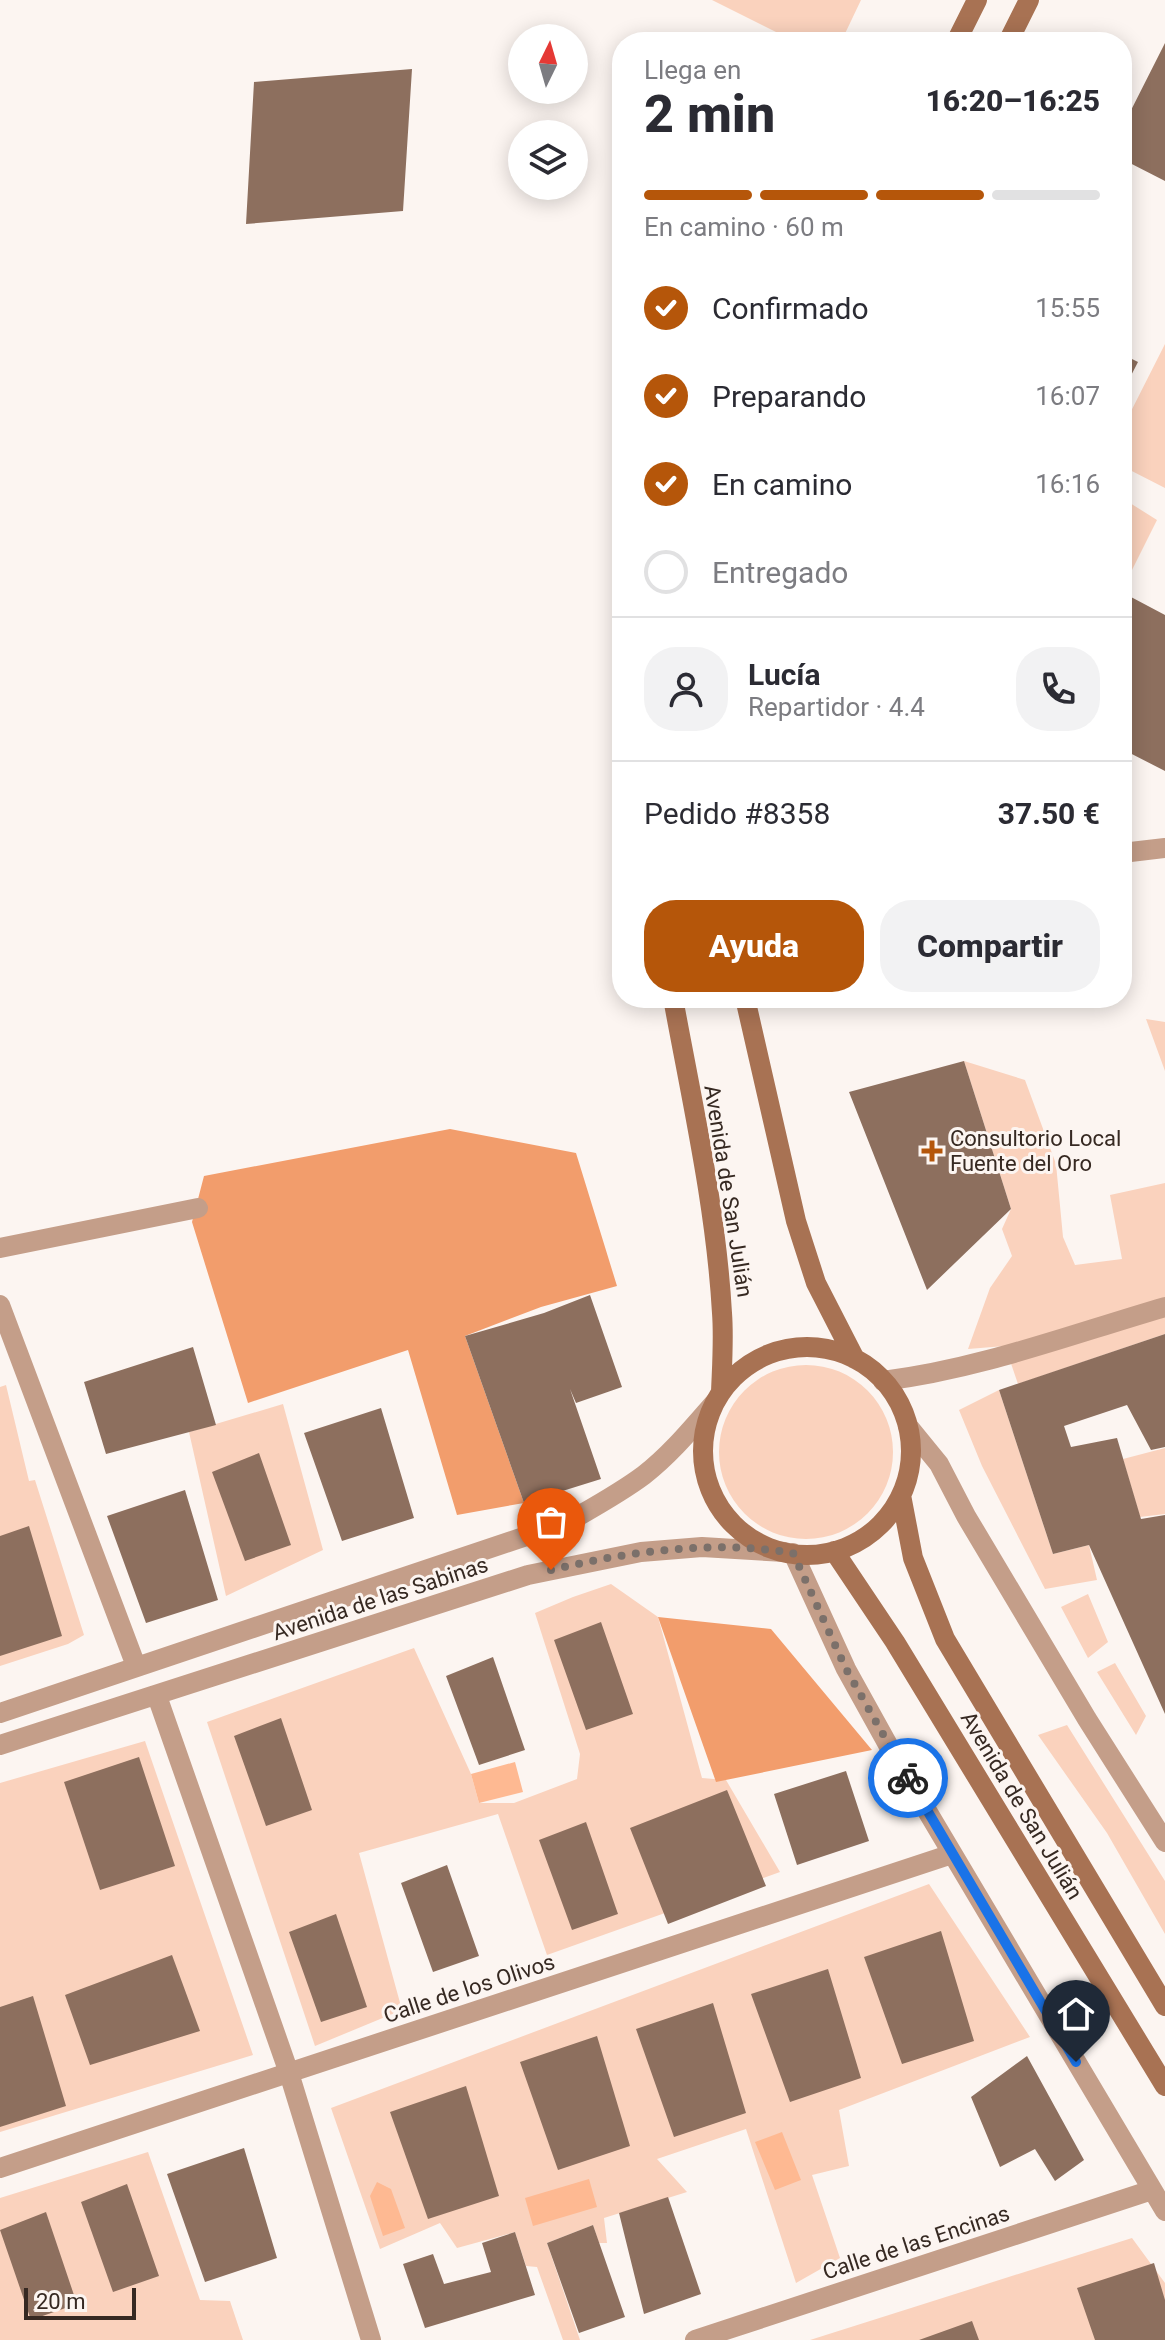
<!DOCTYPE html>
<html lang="es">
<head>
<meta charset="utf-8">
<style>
  :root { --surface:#fff; --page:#f2f2f3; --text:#2b2b33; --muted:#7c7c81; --line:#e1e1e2; --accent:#b5560a }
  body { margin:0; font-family:Roboto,sans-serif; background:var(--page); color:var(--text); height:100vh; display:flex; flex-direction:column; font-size:30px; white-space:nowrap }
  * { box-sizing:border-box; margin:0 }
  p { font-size:26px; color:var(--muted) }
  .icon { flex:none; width:44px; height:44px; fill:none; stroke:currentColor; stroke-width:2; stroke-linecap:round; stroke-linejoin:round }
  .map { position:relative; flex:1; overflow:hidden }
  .sheet { position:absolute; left:612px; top:32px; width:520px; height:976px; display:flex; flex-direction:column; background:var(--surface); border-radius:32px; box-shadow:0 4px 20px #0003 }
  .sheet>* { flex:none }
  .needle { width:52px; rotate:5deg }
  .buttons { position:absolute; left:508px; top:24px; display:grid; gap:16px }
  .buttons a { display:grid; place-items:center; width:80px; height:80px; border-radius:50%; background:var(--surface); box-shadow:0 4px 20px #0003; font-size:40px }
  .scale { position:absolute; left:24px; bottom:20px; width:112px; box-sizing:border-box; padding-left:8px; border:4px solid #362922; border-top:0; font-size:22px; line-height:28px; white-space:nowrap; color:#362922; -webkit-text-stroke:6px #fcf5f1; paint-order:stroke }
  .pin { position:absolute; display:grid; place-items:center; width:68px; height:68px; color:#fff; margin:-82px -34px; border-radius:50% 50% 50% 0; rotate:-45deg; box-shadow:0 0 8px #0007 }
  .pin .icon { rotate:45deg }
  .courier { position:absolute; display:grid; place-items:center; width:80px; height:80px; margin:-40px; border:6px solid #1a73e8; border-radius:50%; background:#fff; color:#222; box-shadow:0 2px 10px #0007 }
  .summary em { font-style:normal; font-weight:800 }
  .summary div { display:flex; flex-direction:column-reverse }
  .summary { display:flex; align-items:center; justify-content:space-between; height:136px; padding:0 32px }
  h1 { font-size:52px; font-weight:800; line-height:60px }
  .bar { display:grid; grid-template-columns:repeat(4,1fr); gap:12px 8px; align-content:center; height:96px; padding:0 32px }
  .bar i { height:10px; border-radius:6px; background:var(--line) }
  .bar .current { background:var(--accent) }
  .bar p { grid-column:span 4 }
  .line { display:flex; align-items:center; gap:20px; padding:0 32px; border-top:2px solid var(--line) }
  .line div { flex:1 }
  .round { display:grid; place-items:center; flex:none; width:84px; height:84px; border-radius:32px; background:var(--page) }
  ol { padding:0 32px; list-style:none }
  li { display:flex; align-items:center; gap:24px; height:88px }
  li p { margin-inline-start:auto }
  li .icon { padding:8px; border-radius:50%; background:var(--accent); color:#fff; stroke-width:4 }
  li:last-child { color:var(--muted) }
  li i { width:44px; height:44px; border:4px solid var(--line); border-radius:50% }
  .action { display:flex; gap:16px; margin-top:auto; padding:16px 32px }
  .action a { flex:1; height:92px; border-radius:32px; background:var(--accent); color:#fff; font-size:32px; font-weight:800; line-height:92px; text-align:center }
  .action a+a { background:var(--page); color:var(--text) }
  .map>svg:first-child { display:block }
</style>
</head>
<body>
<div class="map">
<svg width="1165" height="2340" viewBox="0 0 1165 2340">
  <rect width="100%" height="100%" fill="#fcf5f1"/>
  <path fill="#fad2bd" d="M712,0H861L841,42H796Z
    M1165,344V488L1122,466V429Z
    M1122,498L1157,520L1122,590Z
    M1146,1019L1165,1022V1071Z
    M964,1061L1025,1080L1056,1164L1063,1237L1075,1265L1122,1259L1110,1195L1165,1183V1334L1018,1384L1005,1346L968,1349L990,1288L1012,1256L1002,1229L1011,1209Z
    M719 1452a87 87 0 1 1 174 0a87 87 0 1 1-174 0Z
    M6,1385L29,1481L35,1480L84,1635L68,1644L0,1666V1387Z
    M999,1390L1053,1554L1089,1545L1097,1580L1045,1589L982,1466L959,1410Z
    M283,1404L323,1550L226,1596L189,1432Z
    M1165,1448V1514L1140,1517L1123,1459Z
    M611,1584L658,1617L702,1778L726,1780L780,1872L547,1955L498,1814L359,1853L402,2010L315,2046L207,1722L414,1648L471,1774L479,1803H514L577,1779L580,1754L535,1613L573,1597Z
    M1088,1594L1108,1642L1088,1658L1061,1607Z
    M1115,1663L1146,1716L1136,1735L1097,1672Z
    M1067,1725L1165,1881V1934L1107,1833L1038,1735Z
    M145,1741L253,2055L0,2132V1783Z
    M929,1884L1030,2037L839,2110L849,2166L812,2175L840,2258L796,2283L746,2129L657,2159L687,2192L604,2218L607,2243H599L593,2225L547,2243L580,2340H563L537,2267L526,2266L515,2232L457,2248L440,2223L380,2249L331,2108Z
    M148,2152L200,2300L230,2301L243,2340H0V2198Z
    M1132,2238L1165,2283V2340H810Z"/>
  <path fill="#f29d6c" d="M450,1129L576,1153L617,1286L541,1307L465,1336L524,1503L457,1515L408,1350L248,1403L192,1222L204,1176Z
    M658,1617L771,1629L872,1750L716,1782Z"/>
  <path fill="#feb992" d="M515,1762L523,1792L479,1803L471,1774Z
    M782,2132L801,2180L775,2190L755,2142Z
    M589,2179L597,2207L533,2226L525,2198Z
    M377,2182L391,2189L405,2228L383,2236L370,2196Z"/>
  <path fill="#8d6f5e" d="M1165,43V181L1122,159V128Z
    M412,69L403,211L246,224L254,82Z
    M1122,354L1138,362L1122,393Z
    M1131,597L1165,615V771L1122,749V615Z
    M964,1061L1011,1209L927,1290L849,1092Z
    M590,1295L622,1387L576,1403L570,1389L601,1479L524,1503L465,1336L544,1313Z
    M1165,1334V1447L1151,1450L1127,1405L1064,1426L1071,1447L1117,1438L1141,1519L1165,1515V1714L1089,1545L1053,1554L999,1390Z
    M193,1347L216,1425L106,1454L84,1382Z
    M381,1408L414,1518L342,1541L304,1433Z
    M259,1453L291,1545L245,1561L212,1472Z
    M185,1490L218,1600L146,1623L107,1516Z
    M29,1526L62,1636L0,1656V1536Z
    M601,1622L633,1714L586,1730L554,1640Z
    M493,1657L525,1750L479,1765L446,1676Z
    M281,1718L312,1810L266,1826L234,1736Z
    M139,1757L175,1866L100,1890L64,1782Z
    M846,1771L869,1841L797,1865L774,1794Z
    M727,1790L766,1886L668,1924L630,1828Z
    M586,1822L618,1914L572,1930L539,1840Z
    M447,1865L479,1956L433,1972L401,1883Z
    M336,1914L367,2007L321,2022L289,1932Z
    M941,1931L974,2041L902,2064L864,1957Z
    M172,1955L200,2031L90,2065L65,1995Z
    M828,1969L861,2078L790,2102L751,1994Z
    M33,1996L66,2106L0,2127V2007Z
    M713,2003L746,2113L674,2137L636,2029Z
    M597,2036L630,2146L558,2170L520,2062Z
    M1027,2056L1084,2160L1055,2181L1035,2149L1000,2167L971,2097Z
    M466,2086L499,2196L428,2219L390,2112Z
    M244,2148L277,2258L205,2282L167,2174Z
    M127,2184L159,2276L113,2292L81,2202Z
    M668,2197L701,2294L644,2314L619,2213Z
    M46,2212L77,2304L31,2320L0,2230Z
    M593,2225L625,2317L579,2333L547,2243Z
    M515,2232L535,2295L425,2328L403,2264L433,2254L444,2284L491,2272L482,2243Z
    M1154,2263L1165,2300V2340H1095L1077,2288Z
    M972,2321L979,2340H919Z"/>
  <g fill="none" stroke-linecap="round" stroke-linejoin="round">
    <path stroke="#c49e89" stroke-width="20" d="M1122,853L1165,848
      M0,1248L198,1208
      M0,1305L136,1666
      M883,1381C980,1369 1072,1334 1165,1307
      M908,1426L939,1464L966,1516L1087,1719L1165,1842
      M793,1553L846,1669L892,1752L1165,2211
      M157,1696L289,2073L371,2340
      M0,1713L568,1522C594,1507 620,1493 644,1475C671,1454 693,1427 715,1402
      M0,1745L528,1575L641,1552L702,1547L785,1552
      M0,2168L952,1854
      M695,2340L1152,2190"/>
    <path stroke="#a87253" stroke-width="20" d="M956,42L977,0
      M1008,42L1029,0
      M673,998C692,1102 716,1207 722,1313C724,1339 722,1366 721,1392
      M745,998L796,1221L816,1283L855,1359
      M703 1451a104 104 0 1 1 208 0a104 104 0 1 1-208 0Z
      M901,1495L913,1558L945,1639L1165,2006
      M834,1551L895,1642L1165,2086"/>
  </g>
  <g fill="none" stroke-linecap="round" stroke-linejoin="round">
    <path stroke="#7b706a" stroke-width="8" stroke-dasharray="0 14.4" d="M551,1570C630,1551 712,1540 793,1553L846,1669L908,1778"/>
    <path stroke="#1a73e8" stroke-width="10" d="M908,1778L1076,2062"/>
  </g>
  <path fill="#b5560a" stroke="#fcf5f1" stroke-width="3" d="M928 1139h8v8h8v8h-8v8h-8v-8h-8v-8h8z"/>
  <g text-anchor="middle" stroke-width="6" stroke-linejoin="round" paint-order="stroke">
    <g font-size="22" fill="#362922" stroke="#fcf5f1" text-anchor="start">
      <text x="950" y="1146">Consultorio Local<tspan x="950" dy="25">Fuente del Oro</tspan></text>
    </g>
    <g font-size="22" fill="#362922" stroke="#fcf5f1">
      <text transform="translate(729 1191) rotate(81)" y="8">Avenida de San Julián</text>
      <text transform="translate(380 1598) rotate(-18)" y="8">Avenida de las Sabinas</text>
      <text transform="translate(1022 1805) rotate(59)" y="8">Avenida de San Julián</text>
      <text transform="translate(469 1988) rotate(-18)" y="8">Calle de los Olivos</text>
      <text transform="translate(916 2242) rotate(-18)" y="8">Calle de las Encinas</text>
    </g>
  </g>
</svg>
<div class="buttons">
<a><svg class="needle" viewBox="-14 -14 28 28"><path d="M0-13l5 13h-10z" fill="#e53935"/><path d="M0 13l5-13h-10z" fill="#7c7c81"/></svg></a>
<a><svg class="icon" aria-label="layers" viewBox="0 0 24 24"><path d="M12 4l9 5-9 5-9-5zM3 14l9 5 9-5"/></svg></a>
</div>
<div class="scale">20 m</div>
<div class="pin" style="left:551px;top:1570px;background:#ea580c"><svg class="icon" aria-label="bag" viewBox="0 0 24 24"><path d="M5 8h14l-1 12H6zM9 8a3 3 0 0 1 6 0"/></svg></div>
<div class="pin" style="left:1076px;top:2062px;background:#1f2937"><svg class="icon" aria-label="home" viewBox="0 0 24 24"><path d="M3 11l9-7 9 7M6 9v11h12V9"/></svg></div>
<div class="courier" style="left:908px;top:1778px"><svg class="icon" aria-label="bike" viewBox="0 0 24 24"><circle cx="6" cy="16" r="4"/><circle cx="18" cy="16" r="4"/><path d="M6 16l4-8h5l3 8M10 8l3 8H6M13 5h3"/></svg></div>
<section class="sheet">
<div class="summary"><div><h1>2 min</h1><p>Llega en</p></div><em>16:20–16:25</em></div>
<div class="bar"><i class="current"></i><i class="current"></i><i class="current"></i><i></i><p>En camino · 60 m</p></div>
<ol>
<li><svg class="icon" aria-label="check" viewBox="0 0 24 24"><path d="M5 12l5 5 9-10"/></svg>Confirmado<p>15:55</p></li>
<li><svg class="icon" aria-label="check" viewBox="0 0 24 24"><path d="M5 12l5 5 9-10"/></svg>Preparando<p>16:07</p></li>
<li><svg class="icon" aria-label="check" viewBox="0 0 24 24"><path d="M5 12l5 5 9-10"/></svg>En camino<p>16:16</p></li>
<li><i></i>Entregado</li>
</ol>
<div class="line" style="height:144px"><a class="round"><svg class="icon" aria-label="person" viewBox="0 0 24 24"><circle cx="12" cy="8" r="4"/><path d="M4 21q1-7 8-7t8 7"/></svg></a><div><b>Lucía</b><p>Repartidor · 4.4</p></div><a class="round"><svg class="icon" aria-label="phone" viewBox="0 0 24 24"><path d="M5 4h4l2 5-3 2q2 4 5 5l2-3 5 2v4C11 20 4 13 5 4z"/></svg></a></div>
<div class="line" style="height:104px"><div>Pedido #8358</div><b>37.50 €</b></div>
<div class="action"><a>Ayuda</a><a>Compartir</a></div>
</section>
</div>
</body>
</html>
